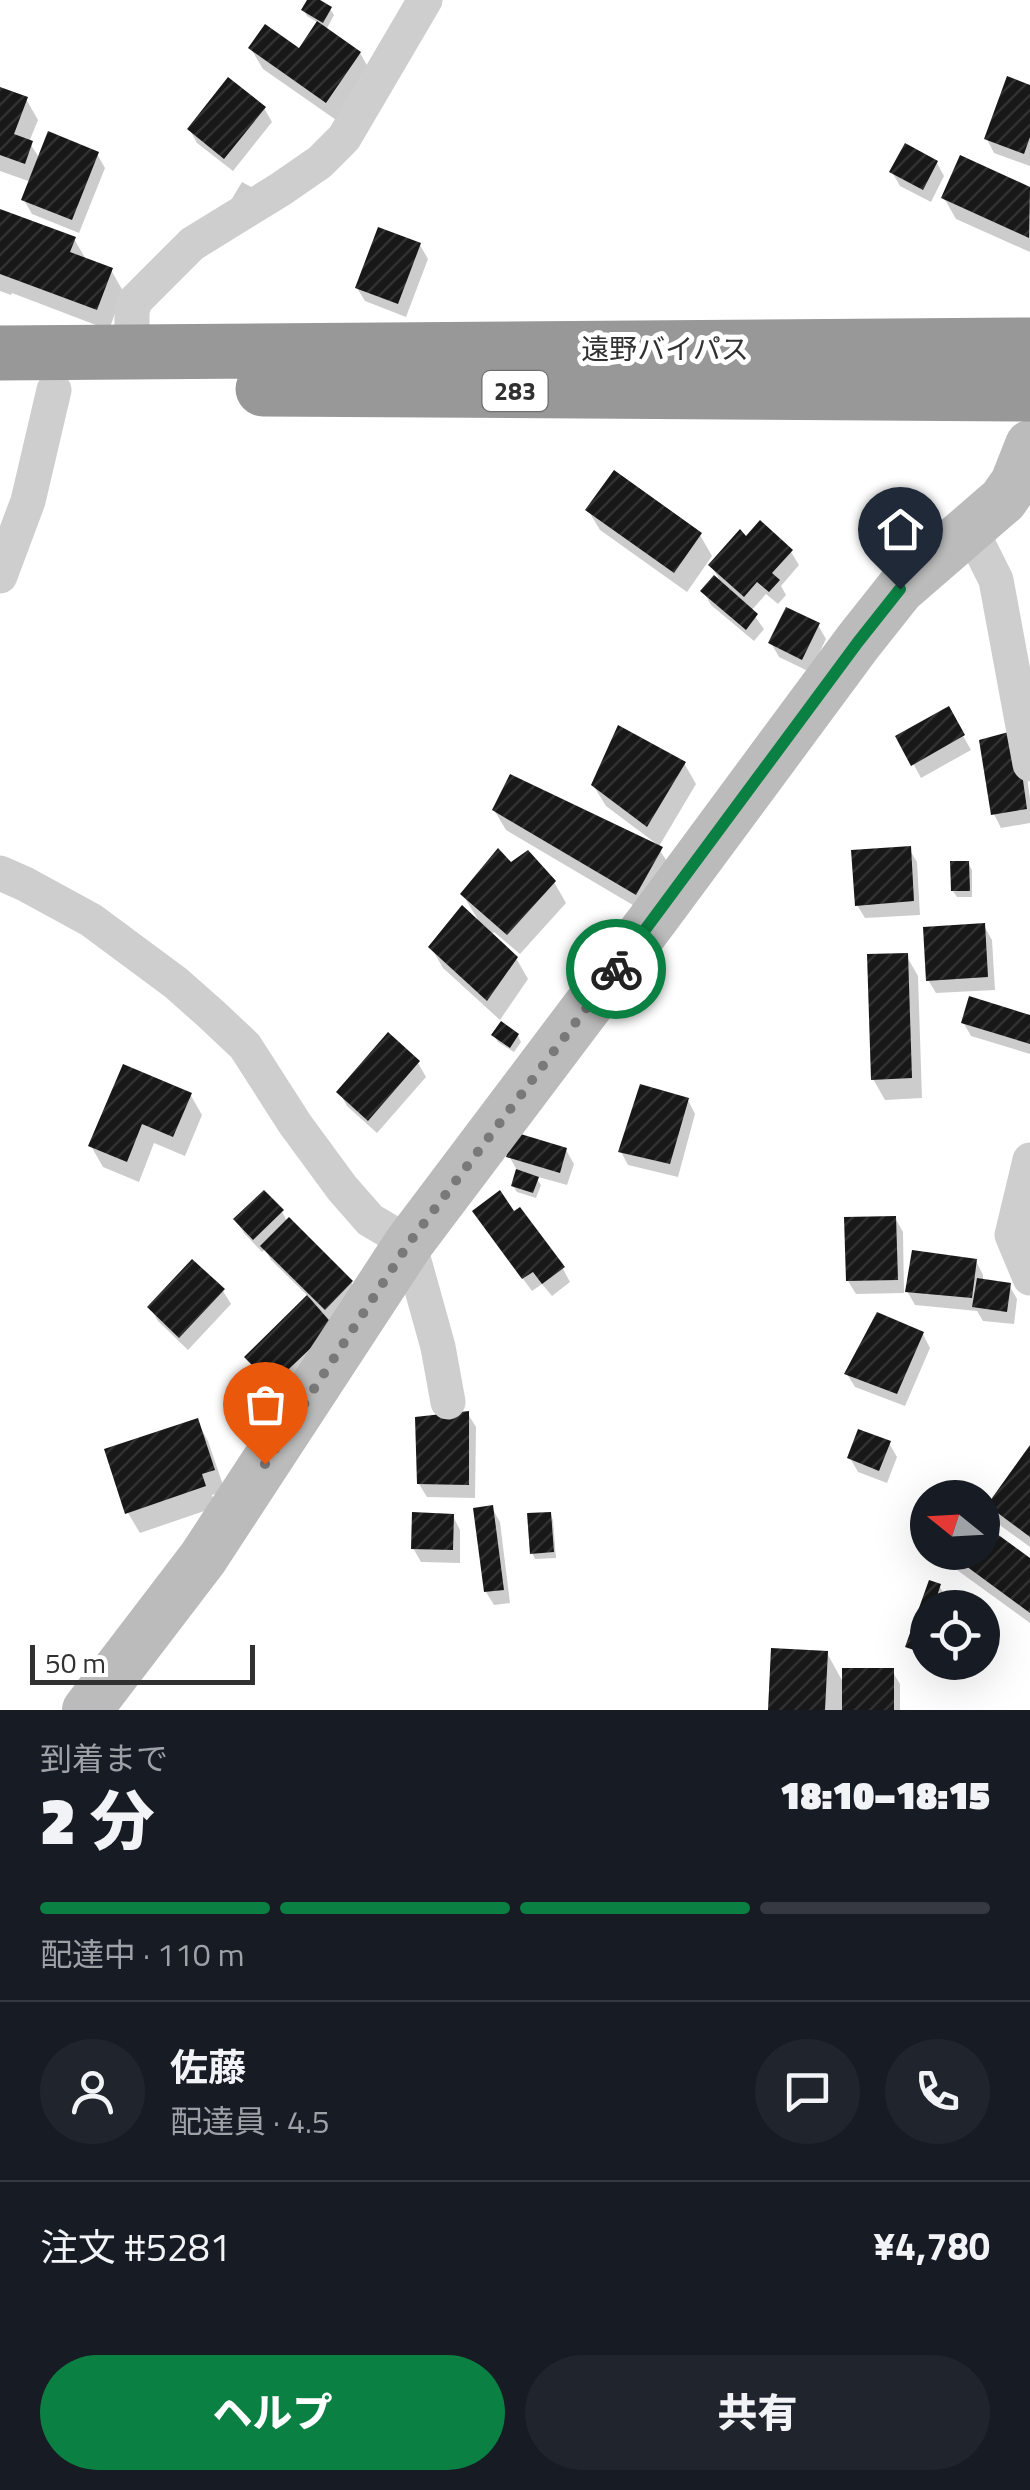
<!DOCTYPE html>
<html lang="ja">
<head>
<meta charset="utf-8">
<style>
  :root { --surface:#171b24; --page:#20242c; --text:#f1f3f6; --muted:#9ea1a6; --line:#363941; --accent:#0b8043 }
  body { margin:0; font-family:"Titillium Web","Noto Sans JP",sans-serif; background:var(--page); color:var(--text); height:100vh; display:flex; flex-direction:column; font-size:38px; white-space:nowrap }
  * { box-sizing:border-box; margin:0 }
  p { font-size:32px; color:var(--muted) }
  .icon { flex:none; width:55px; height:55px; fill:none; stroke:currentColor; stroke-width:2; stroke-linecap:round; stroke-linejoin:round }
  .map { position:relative; height:1710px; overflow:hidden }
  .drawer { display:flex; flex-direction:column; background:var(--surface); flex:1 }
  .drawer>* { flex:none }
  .needle { width:65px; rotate:288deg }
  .controls { position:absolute; left:910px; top:1480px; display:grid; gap:20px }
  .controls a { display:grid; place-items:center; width:90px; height:90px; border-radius:50%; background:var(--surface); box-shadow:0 10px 40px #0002; font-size:50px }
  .scale { position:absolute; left:30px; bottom:25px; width:225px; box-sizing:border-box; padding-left:10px; border:5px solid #313131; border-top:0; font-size:28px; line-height:35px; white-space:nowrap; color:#313131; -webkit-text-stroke:8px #fff; paint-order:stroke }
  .pin { position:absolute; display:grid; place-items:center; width:85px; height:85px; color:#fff; margin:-102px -42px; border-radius:50% 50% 50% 0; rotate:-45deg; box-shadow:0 0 10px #0007 }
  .pin .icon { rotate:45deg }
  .courier { position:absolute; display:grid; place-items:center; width:100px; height:100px; margin:-50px; border:8px solid #0b8043; border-radius:50%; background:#fff; color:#222; box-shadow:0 2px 12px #0007 }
  .head em { font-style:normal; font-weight:800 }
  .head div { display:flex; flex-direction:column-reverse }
  .head { display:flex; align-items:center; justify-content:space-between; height:170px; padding:0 40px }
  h1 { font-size:65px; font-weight:800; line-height:75px }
  .bar { display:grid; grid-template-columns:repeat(4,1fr); gap:15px 10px; align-content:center; height:120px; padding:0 40px }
  .bar i { height:12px; border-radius:8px; background:var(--line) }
  .bar .on { background:var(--accent) }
  .bar p { grid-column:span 4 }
  .line { display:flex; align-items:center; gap:25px; padding:0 40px; border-top:2px solid var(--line) }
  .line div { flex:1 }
  .round { display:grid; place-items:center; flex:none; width:105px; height:105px; border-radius:52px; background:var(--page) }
  .action { display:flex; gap:20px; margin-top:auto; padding:20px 40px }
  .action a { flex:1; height:115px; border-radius:60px; background:var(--accent); color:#fff; font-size:40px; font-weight:800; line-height:115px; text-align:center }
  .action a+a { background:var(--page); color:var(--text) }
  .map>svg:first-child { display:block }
</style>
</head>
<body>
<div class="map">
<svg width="1030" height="1710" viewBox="0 0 1030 1710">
  <defs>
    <pattern id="building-hatch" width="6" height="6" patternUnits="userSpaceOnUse" patternTransform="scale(2.5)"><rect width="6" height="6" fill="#181818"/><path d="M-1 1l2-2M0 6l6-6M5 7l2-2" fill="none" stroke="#313131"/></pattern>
  </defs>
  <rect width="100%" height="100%" fill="#fff"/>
  <path fill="#0003" d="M310,0H315L330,9L334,15L326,30L360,53L372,74L339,122L263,69L251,49L300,51L319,23L307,16L304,10Z
    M1030,88V166L994,153L987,139Z
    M0,90L26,99L38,120L29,142L40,159L97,154L105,168L79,233L32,214L24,200L31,182L0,171Z
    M264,108L272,122L233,171L197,143L190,130Z
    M961,159L1030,190V252L956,219L944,198Z
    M937,163L944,176L931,202L900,186L892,172Z
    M242,182L255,189L230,202Z
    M0,211L74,239L87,261L111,270L123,291L109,330L12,293L11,295L0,291Z
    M420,245L428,259L406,317L365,301L357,288Z
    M588,510L700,535L712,556L687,592L600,530Z
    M747,539L791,552L799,565L781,586L786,595L778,604L766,594L751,611L764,629L754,641L711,605L703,591L723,586L711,565Z
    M818,625L826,639L810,672L779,657L771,643Z
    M948,709L971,750L921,778L899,737Z
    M1023,746L1030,799V823L1001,828L994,814Z
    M684,763L696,784L658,848L673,870L648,914L506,830L494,810L658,845L606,806L593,785Z
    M909,849L917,862L920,915L865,918L857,905Z
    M968,863L972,870V897H957L953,891Z
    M510,865L554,882L566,903L520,954L494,932L491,935L516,958L528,979L500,1020L443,968L431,947L480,923L463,895Z
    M984,926L992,940L995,990L936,993L928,980Z
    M906,955L918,976L922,1098L885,1100L873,1079Z
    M1030,1018V1054L971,1036L963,1022Z
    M494,1035L518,1036L521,1042L514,1052L498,1042Z
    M388,1036L418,1063L426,1077L377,1133L347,1106L339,1092Z
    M190,1094L202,1115L185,1156L154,1143L139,1182L103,1167L91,1146Z
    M688,1100L695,1114L678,1177L628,1165L621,1152Z
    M566,1150L574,1164L567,1185L535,1176L541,1185L536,1198L517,1192L513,1186L518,1172L509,1156Z
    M282,1212L287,1221L351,1282L359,1296L281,1397L255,1371L247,1357L309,1297L271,1260L265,1249L262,1252L244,1233L236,1220Z
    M895,1218L903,1232L904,1293L856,1294L848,1281Z
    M483,1225L563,1269L570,1282L552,1296L542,1284L532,1291Z
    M976,1261L983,1275V1282L1009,1285L1017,1299L1014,1324L983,1321L977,1311L915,1305L907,1291Z
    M223,1291L231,1304L188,1350L158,1321L150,1307Z
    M923,1334L930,1348L905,1406L855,1387L847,1374Z
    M468,1414L476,1427L475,1498L427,1497L419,1484Z
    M197,1421L208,1441L225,1491L212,1495L216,1507L140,1533L128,1513Z
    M889,1443L897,1457L887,1483L858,1472L850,1458Z
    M1030,1449V1547L1001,1526L989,1506Z
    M492,1508L500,1522L510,1603L494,1605L486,1592Z
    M550,1514L553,1520L556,1558L535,1559L532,1553Z
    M453,1516L460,1530V1563L421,1562L413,1548Z
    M947,1552H982L1030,1561V1623L957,1570Z
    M931,1583L939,1586L943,1592L937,1608H928V1635L922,1650L909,1646V1649L908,1647Z
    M827,1653L844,1684L892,1671L900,1684V1710H771Z"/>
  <path fill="url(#building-hatch)" d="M307,0H320L332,7L323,23L301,10Z
    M317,21L361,52L326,103L248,48L265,24L299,48Z
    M1007,76L1030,85V137L1024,154L984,139Z
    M228,77L266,107L224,159L187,129Z
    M0,87L28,97L14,134L33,141L25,164L0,155Z
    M48,131L99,152L72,220L21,200Z
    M905,143L938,161L923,190L889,172Z
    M960,155L1030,187L1029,238L941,198Z
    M0,209L76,237L70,252L113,268L97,310L0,274Z
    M378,227L421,243L398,304L355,288Z
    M614,470L702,533L674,573L585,510Z
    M760,520L793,550L772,573L780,580L769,592L757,582L744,597L708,565L740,529L746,536Z
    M714,575L758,614L746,630L700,591Z
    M786,607L820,623L802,660L768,643Z
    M949,706L965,735L911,766L895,736Z
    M618,725L686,762L647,827L591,785Z
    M1016,730L1027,809L991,815L979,740Z
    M510,774L663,847L636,895L492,810Z
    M911,846L914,901L855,906L851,850Z
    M498,848L511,862L528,850L556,881L507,935L460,894Z
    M950,861H969L970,891H951Z
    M462,905L518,957L487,1001L428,947Z
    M985,923L988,977L926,981L923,927Z
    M908,953L912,1078L871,1080L867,954Z
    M969,996L1030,1015V1044L961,1023Z
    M501,1021L519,1034L510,1048L491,1035Z
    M388,1032L420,1061L368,1121L336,1092Z
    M123,1064L192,1093L173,1137L142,1124L127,1162L88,1146Z
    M640,1084L689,1098L670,1164L618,1152Z
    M514,1132L567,1148L560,1173L506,1157Z
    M516,1169L539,1177L533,1193L511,1186Z
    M264,1190L284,1210L253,1240L233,1219Z
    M500,1190L514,1211L520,1207L565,1267L542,1284L533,1272L522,1279L472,1211Z
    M896,1216L898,1280L846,1281L844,1217Z
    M289,1217L353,1281L325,1310L260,1246Z
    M912,1250L977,1259L972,1298L905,1292Z
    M192,1259L225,1289L179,1338L147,1307Z
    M977,1278L1011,1283L1007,1312L972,1307Z
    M307,1295L334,1326L272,1385L244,1357Z
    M877,1312L924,1332L897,1394L844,1374Z
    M469,1411V1485L417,1484L415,1417Z
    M198,1418L215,1470L202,1474L206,1486L125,1514L104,1449Z
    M858,1429L891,1441L879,1471L847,1458Z
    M1030,1445V1537L987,1505Z
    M493,1505L504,1590L484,1592L473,1508Z
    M412,1512L454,1514L453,1550L411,1549Z
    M551,1512L554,1552L530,1554L527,1513Z
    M982,1523L1030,1558V1613L947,1552H982Z
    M929,1580L941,1584L933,1608H928V1622L917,1651L905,1647Z
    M771,1648L828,1651L825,1710H768Z
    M842,1668H894V1710H842Z"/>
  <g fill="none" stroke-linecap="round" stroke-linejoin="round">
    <path stroke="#cecece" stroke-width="35" d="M132,353V311L135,301L192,244L281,189L320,162L344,138L425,0
      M971,530L996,580L1030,764
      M0,576L28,501L54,390
      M0,873L25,884L91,920L176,983L211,1014L245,1046L295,1124L342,1188L370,1220L409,1243L438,1347L448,1402
      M1030,1160L1012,1235L1030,1278"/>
    <path stroke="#bbb" stroke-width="50" d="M87,1710L203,1558L409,1243L654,918L858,642L900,589L1003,500L1015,483L1030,445"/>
    <path stroke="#989898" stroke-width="55" d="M0,353L1030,345
      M263,389L1030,394"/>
  </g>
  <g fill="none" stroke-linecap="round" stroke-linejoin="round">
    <path stroke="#797979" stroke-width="10" stroke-dasharray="0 18" d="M265,1464L409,1243L616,969"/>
    <path stroke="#0b8043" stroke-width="12" d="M616,969L858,642L900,589"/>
  </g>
  <g text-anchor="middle" stroke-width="10" stroke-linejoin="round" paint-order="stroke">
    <rect fill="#fff" stroke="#6f6f6f" stroke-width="2.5" x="482.5" y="371" width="65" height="40" rx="8"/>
    <g font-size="25" font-weight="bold" fill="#313131">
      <text x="515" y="400">283</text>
    </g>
    <g font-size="28" fill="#313131" stroke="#fff">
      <text x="665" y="359">遠野バイパス</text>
    </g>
  </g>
</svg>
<div class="controls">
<a><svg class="needle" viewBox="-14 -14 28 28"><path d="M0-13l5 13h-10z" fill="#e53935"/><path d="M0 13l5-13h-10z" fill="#9ea1a6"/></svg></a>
<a><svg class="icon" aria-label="locate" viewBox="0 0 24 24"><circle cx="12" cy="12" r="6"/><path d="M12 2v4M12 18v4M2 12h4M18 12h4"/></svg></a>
</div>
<div class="scale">50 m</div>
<div class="pin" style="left:265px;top:1464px;background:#ea580c"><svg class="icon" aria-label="bag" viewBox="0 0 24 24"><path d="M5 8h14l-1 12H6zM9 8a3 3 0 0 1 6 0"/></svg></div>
<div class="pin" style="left:900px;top:589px;background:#1f2937"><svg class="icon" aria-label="home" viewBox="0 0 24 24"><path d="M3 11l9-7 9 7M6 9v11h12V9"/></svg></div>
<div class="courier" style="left:616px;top:969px"><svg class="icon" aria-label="bike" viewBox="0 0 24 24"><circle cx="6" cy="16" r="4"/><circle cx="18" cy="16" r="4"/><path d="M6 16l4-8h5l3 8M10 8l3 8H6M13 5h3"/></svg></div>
</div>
<section class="drawer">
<div class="head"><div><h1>2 分</h1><p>到着まで</p></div><em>18:10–18:15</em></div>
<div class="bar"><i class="on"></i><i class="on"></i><i class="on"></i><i></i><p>配達中 · 110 m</p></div>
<div class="line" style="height:180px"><a class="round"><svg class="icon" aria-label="person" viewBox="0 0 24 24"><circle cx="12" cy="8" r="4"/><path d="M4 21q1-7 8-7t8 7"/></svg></a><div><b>佐藤</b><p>配達員 · 4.5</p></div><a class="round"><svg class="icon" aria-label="chat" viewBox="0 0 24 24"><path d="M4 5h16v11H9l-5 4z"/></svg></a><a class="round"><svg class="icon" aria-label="phone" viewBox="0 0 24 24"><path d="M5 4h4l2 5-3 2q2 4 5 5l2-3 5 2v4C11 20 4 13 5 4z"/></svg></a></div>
<div class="line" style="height:130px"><div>注文 #5281</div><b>¥4,780</b></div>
<div class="action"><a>ヘルプ</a><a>共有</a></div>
</section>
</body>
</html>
